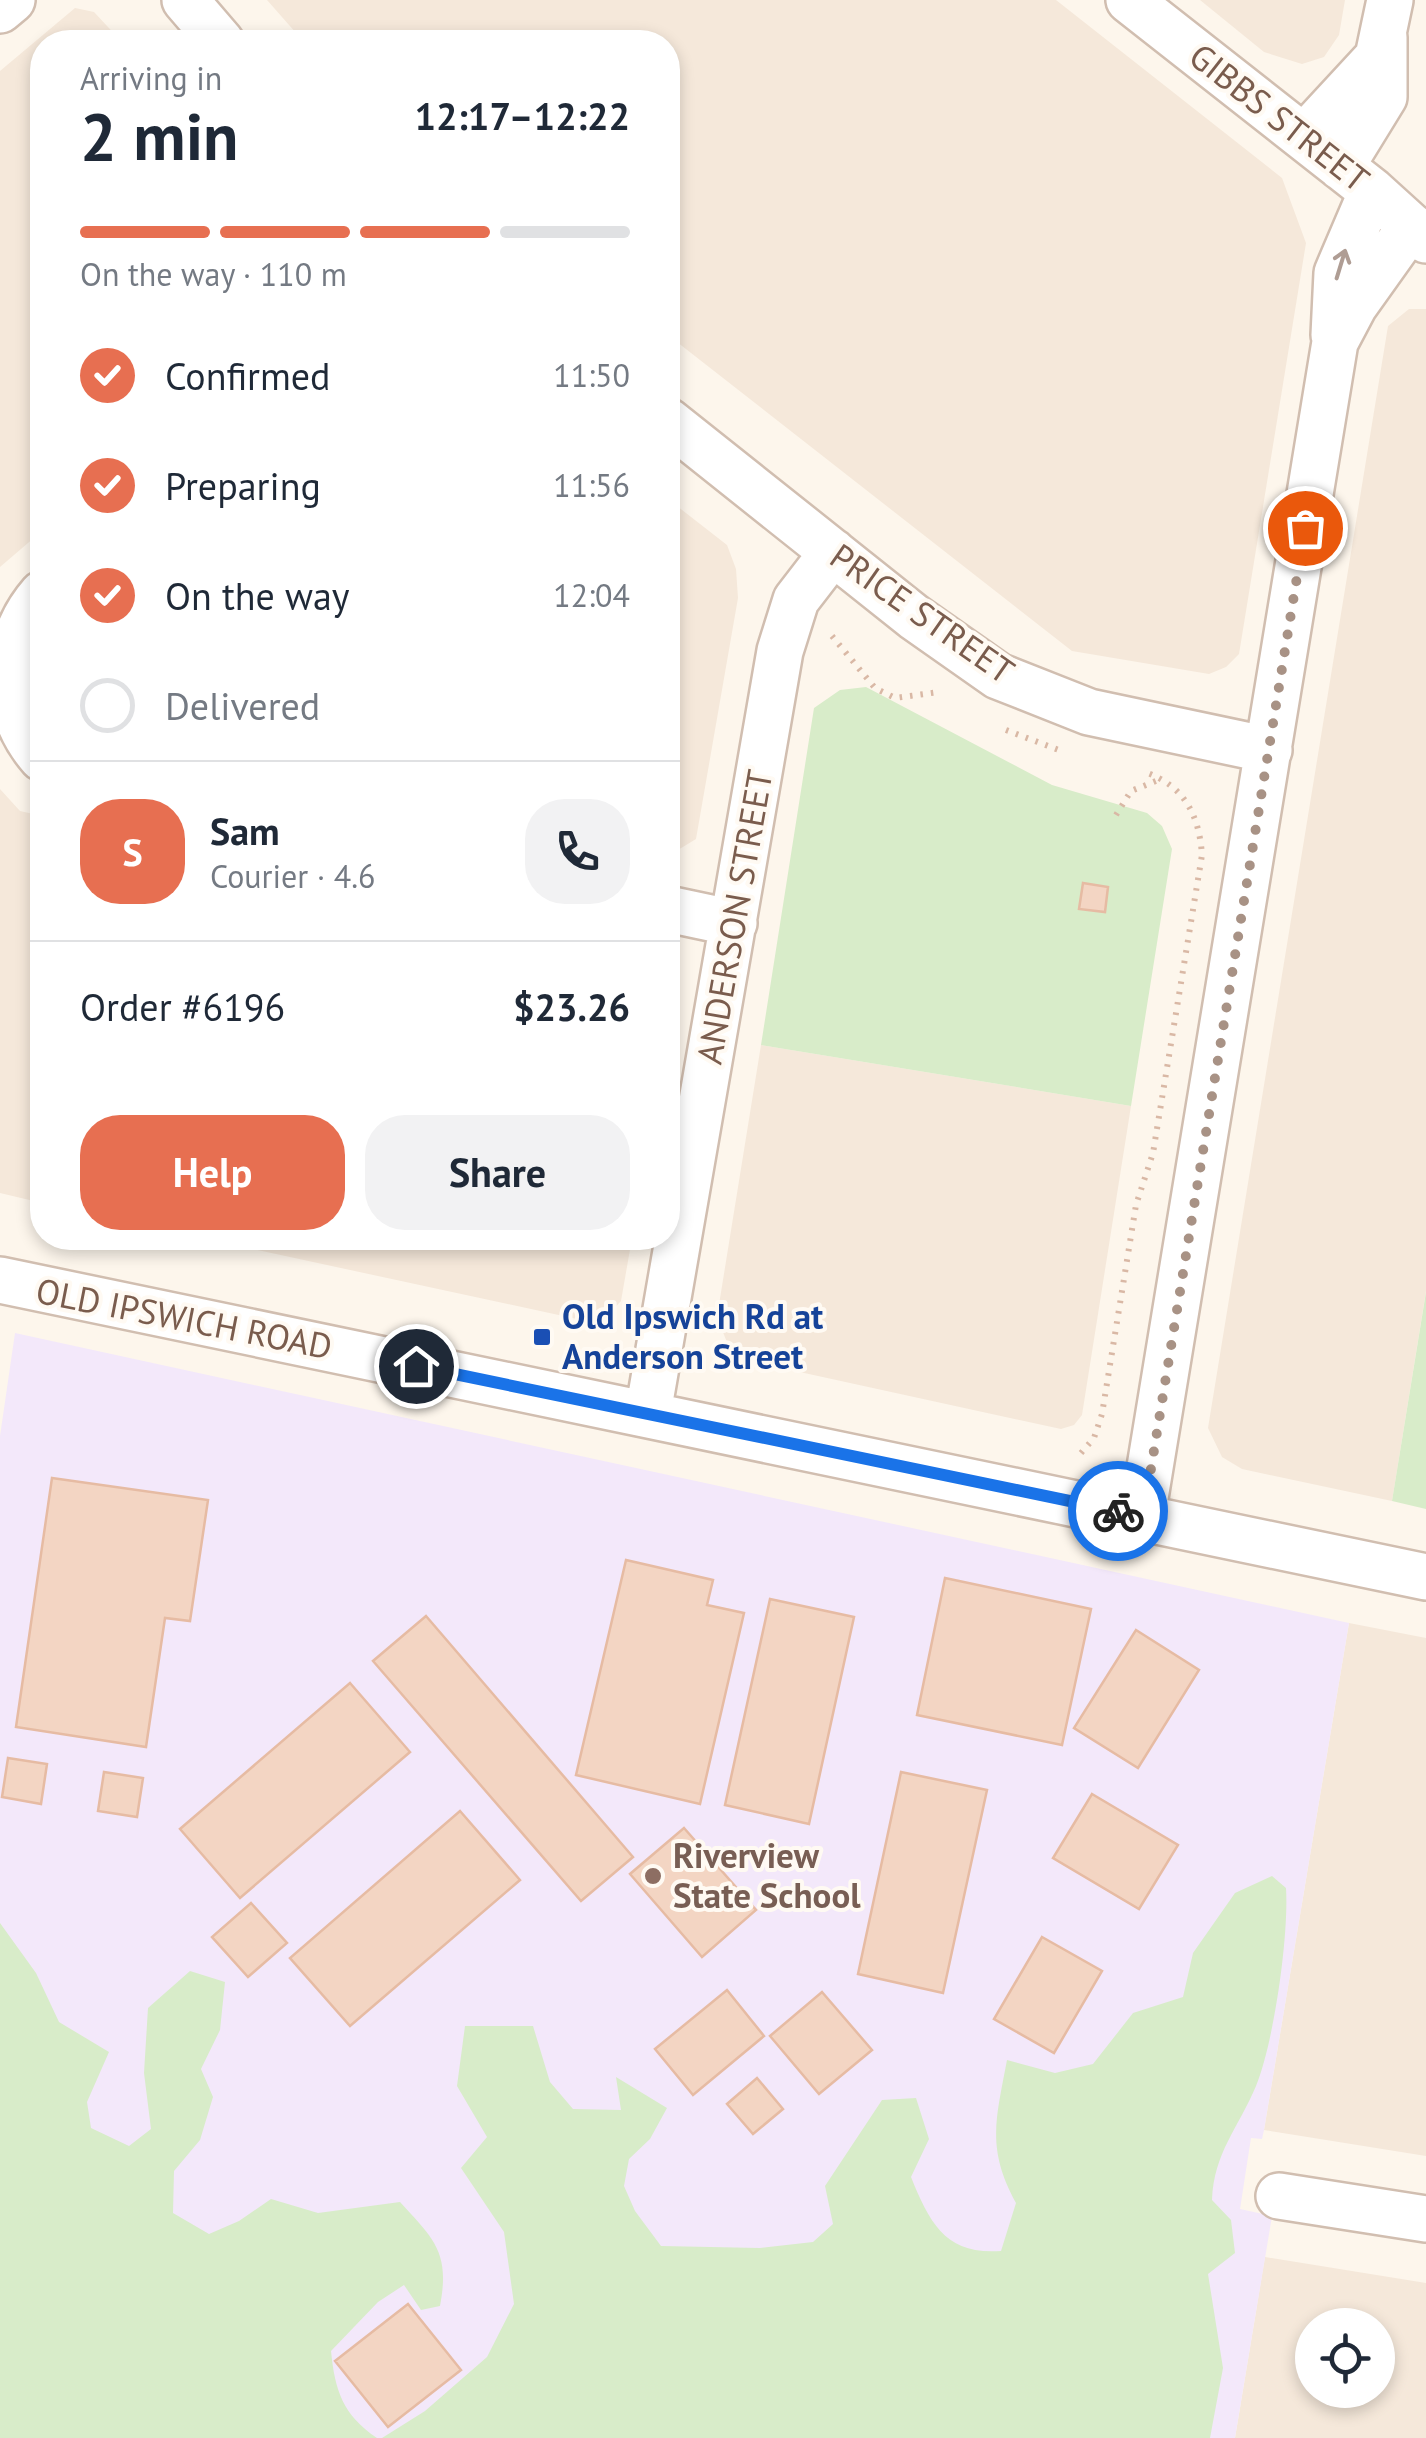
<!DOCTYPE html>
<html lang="en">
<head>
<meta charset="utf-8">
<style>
  :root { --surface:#fff; --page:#f2f2f3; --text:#1f2937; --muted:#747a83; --line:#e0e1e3; --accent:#e76f51 }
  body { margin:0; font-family:"PT Sans",sans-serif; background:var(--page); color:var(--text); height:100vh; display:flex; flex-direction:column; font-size:38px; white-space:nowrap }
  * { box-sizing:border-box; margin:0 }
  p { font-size:32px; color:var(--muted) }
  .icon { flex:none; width:55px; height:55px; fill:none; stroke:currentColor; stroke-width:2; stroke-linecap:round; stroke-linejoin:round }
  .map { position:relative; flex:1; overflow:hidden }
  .sheet { position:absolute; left:30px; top:30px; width:650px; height:1220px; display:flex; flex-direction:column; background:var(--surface); border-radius:40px; box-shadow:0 5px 15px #0003 }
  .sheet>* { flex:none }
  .fabs { position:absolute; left:1295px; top:2308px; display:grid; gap:20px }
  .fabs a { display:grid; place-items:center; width:100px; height:100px; border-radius:50%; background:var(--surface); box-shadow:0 5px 15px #0003; font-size:50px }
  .pin { position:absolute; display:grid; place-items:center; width:85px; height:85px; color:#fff; margin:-42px; border:5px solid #fff; border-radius:50%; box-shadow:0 2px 10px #0007 }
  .courier { position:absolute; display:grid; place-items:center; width:100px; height:100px; margin:-50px; border:8px solid #1a73e8; border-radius:50%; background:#fff; color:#222; box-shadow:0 2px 12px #0007 }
  .headline em { font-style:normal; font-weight:700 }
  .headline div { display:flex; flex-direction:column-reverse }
  .headline { display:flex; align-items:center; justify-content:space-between; height:170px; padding:0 50px }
  h1 { font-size:65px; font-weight:700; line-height:75px }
  .bar { display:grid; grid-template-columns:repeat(4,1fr); gap:15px 10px; align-content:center; height:120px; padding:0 50px }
  .bar i { height:12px; border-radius:8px; background:var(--line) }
  .bar .current { background:var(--accent) }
  .bar p { grid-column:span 4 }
  .line { display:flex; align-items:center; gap:25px; padding:0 50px; border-top:2px solid var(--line) }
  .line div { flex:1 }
  .round { display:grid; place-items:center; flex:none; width:105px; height:105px; border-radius:40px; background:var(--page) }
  ol { padding:0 50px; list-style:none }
  li { display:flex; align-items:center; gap:30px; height:110px }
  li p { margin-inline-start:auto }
  li .icon { padding:10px; border-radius:50%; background:var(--accent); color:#fff; stroke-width:4 }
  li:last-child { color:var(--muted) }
  li i { width:55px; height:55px; border:5px solid var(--line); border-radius:50% }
  .cta { display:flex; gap:20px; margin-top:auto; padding:20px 50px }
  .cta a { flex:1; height:115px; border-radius:40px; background:var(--accent); color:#fff; font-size:40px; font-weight:700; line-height:115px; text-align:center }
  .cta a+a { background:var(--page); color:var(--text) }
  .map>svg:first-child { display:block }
</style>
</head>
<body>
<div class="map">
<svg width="1426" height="2438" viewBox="0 0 1426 2438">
  <rect width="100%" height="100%" fill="#fdf6ec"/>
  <path fill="#f5e8da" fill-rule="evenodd" d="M267,0H1056L1282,178L1306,243L1239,654L1226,667L1209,674L1072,651L668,335V42H304Z
    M1200,0H1345L1339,35L1324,57L1302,64L1264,52Z
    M75,8L94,12L122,42H42V531L0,567V71Z
    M1409,309H1426V1291L1392,1501L1242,1469L1222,1457L1208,1428L1388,326Z
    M668,499L727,545L736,569L738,598L696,839L668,856Z
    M0,789L20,811L42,816V1203L0,1193Z
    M761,1045L1131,1106L1082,1415L1074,1425L1061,1429L749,1361L730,1350L717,1317Z
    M202,1238H632L621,1301L600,1324Z
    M1349,1623L1426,1638V2156L1264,2130Z
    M1265,2257L1426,2283V2438H1235ZM1312,2325H1378V2390H1312Z"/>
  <path fill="#f3e8fa" d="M15,1333L1349,1623L1264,2130L1262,2139L1251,2138L1240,2209L1272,2216L1235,2438H0V1436Z"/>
  <path fill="#d8ecc9" d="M866,687L1052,785L1147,813L1162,826L1172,849L1131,1106L761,1045L814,708L840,690Z
    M1426,1292V1509L1392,1501Z
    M1272,1876L1286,1888C1289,1935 1274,2042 1256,2086C1238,2129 1214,2152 1212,2200L1231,2220L1235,2253L1208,2274L1223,2368L1210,2438H382L425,2411L487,2357L514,2304L504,2232L461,2168L487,2137L457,2086L465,2026H533L550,2082L573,2109L621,2110L616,2077L667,2108L650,2139L629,2159L624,2186L635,2211L661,2246L760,2248L813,2242L833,2224L825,2186L882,2100L916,2098L929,2139L911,2177C930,2224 946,2255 1001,2251L1016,2203C986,2148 996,2119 1007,2060L1055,2073L1093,2064L1133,2013L1183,1997L1193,1953L1235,1893Z
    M0,1923L36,1973L59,2022L109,2052L87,2102L91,2128L129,2146L151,2129L144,2073L148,2008L190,1971L225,1982L220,2030L201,2069L213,2097L200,2140L174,2171L173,2213L209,2234L239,2221L271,2199L318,2213L400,2202C435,2240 450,2253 440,2306L421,2310L404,2285L378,2302L331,2351C335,2391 343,2415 377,2438H0Z"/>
  <path fill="#f3d5c3" stroke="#e6bba3" stroke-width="2.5" d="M1083,883L1108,887L1105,912L1079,909Z
    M52,1478L208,1500L190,1621L165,1618L146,1747L16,1727Z
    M626,1560L713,1580L707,1605L744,1613L700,1804L576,1775Z
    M945,1578L1091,1609L1062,1745L917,1715Z
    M770,1599L854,1617L809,1824L725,1805Z
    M426,1616L633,1857L581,1901L373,1661Z
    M1136,1630L1199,1670L1138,1768L1074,1728Z
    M350,1683L410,1752L240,1898L180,1829Z
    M8,1758L47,1764L41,1804L2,1797Z
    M104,1772L143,1778L137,1817L98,1811Z
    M901,1772L987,1790L943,1993L858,1974Z
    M1092,1794L1178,1845L1139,1909L1053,1858Z
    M460,1811L520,1880L350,2026L290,1958Z
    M684,1828L756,1910L702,1957L630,1874Z
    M251,1903L287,1943L248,1977L212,1937Z
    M1042,1937L1102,1971L1054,2053L994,2019Z
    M727,1990L764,2036L693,2095L655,2049Z
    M822,1992L872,2050L819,2094L770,2036Z
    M757,2078L783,2109L753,2134L727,2104Z
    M408,2304L461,2370L388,2427L335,2361Z"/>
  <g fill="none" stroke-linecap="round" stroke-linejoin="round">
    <defs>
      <path id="minor" d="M185,0L221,42
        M1129,0L1372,191L1426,240
        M0,10L12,0
        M1304,137L1378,57L1390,0
        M1341,167L1384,97V37
        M1334,335L1337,273L1372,191
        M668,421L914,617L998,676L1089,712L1269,750
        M42,594C0,642 0,711 42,758
        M668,909L734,923
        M0,1280L1426,1577
        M648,1413L780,651L796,600L833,552
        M1142,1516L1335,342L1354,306L1411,226
        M1279,2196L1426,2219"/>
    </defs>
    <use href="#minor" stroke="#d1beb0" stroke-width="50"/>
    <path stroke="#d9b8a5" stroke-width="6" stroke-dasharray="2.5 8" stroke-linecap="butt" d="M832,636L875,688L895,698L939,692
      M1006,730L1064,752
      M1116,815L1131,791L1161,779
      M1081,1453L1094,1438L1102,1414L1136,1205L1153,1153L1202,855C1199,814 1184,786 1145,772"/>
    <use href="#minor" stroke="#fff" stroke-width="45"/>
  </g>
  <defs><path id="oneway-shaft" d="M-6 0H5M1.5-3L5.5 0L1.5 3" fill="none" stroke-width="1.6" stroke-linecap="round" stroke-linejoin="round" transform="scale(2.5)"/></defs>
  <use stroke="#af9d94" href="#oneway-shaft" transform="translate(1341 264) rotate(-73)"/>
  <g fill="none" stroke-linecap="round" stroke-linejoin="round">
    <path stroke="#a89285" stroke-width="10" stroke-dasharray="0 18" d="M1118,1511L1142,1516L1149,1481L1305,528"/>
    <path stroke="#1a73e8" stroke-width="12" d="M416,1366L1118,1511"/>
  </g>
  <rect fill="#1a4fb4" stroke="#fffaf3" stroke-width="4" x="532" y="1327" width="20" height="20" rx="5"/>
  <circle fill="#8d6e63" stroke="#fffaf3" stroke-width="4" cx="653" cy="1876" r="10"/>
  <g text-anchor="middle" stroke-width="8" stroke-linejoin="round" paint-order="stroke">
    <g font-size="35" fill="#7a5c4d" stroke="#fffaf3">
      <text transform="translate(1279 118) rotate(38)" y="12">GIBBS STREET</text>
      <text transform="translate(922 614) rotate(35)" y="12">PRICE STREET</text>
      <text transform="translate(735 917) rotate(-80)" y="12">ANDERSON STREET</text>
      <text transform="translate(184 1319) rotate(11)" y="12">OLD IPSWICH ROAD</text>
    </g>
    <g font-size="35" font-weight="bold" fill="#164399" stroke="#fffaf3" text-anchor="start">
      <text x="562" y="1329">Old Ipswich Rd at<tspan x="562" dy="40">Anderson Street</tspan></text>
    </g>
    <g font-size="35" font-weight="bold" fill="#785e54" stroke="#fffaf3" text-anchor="start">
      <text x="673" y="1868">Riverview<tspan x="673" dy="40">State School</tspan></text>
    </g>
  </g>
</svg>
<div class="fabs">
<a><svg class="icon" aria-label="locate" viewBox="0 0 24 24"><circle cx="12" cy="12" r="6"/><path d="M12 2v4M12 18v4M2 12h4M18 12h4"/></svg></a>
</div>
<div class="pin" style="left:1305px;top:528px;background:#ea580c"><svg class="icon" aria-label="bag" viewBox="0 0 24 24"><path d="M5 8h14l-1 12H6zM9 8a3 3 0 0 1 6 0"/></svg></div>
<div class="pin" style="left:416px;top:1366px;background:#1f2937"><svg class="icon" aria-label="home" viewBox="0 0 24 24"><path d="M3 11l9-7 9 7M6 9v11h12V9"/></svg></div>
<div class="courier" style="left:1118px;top:1511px"><svg class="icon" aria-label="bike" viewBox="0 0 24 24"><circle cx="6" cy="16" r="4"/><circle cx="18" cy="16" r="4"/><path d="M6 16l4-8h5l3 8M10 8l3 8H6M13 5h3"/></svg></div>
<section class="sheet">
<div class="headline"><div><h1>2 min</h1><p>Arriving in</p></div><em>12:17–12:22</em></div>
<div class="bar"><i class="current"></i><i class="current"></i><i class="current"></i><i></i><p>On the way · 110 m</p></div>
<ol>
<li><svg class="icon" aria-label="check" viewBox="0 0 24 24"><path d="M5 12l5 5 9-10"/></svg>Confirmed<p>11:50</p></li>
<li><svg class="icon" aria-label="check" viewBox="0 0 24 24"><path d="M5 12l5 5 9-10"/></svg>Preparing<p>11:56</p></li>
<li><svg class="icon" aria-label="check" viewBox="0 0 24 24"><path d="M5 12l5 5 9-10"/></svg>On the way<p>12:04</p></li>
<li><i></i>Delivered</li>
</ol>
<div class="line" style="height:180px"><b class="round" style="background:var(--accent);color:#fff">S</b><div><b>Sam</b><p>Courier · 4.6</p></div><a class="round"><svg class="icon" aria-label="phone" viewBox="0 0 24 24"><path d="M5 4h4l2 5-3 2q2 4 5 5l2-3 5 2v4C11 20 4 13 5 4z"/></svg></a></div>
<div class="line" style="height:130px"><div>Order #6196</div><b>$23.26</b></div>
<div class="cta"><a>Help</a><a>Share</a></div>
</section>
</div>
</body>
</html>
